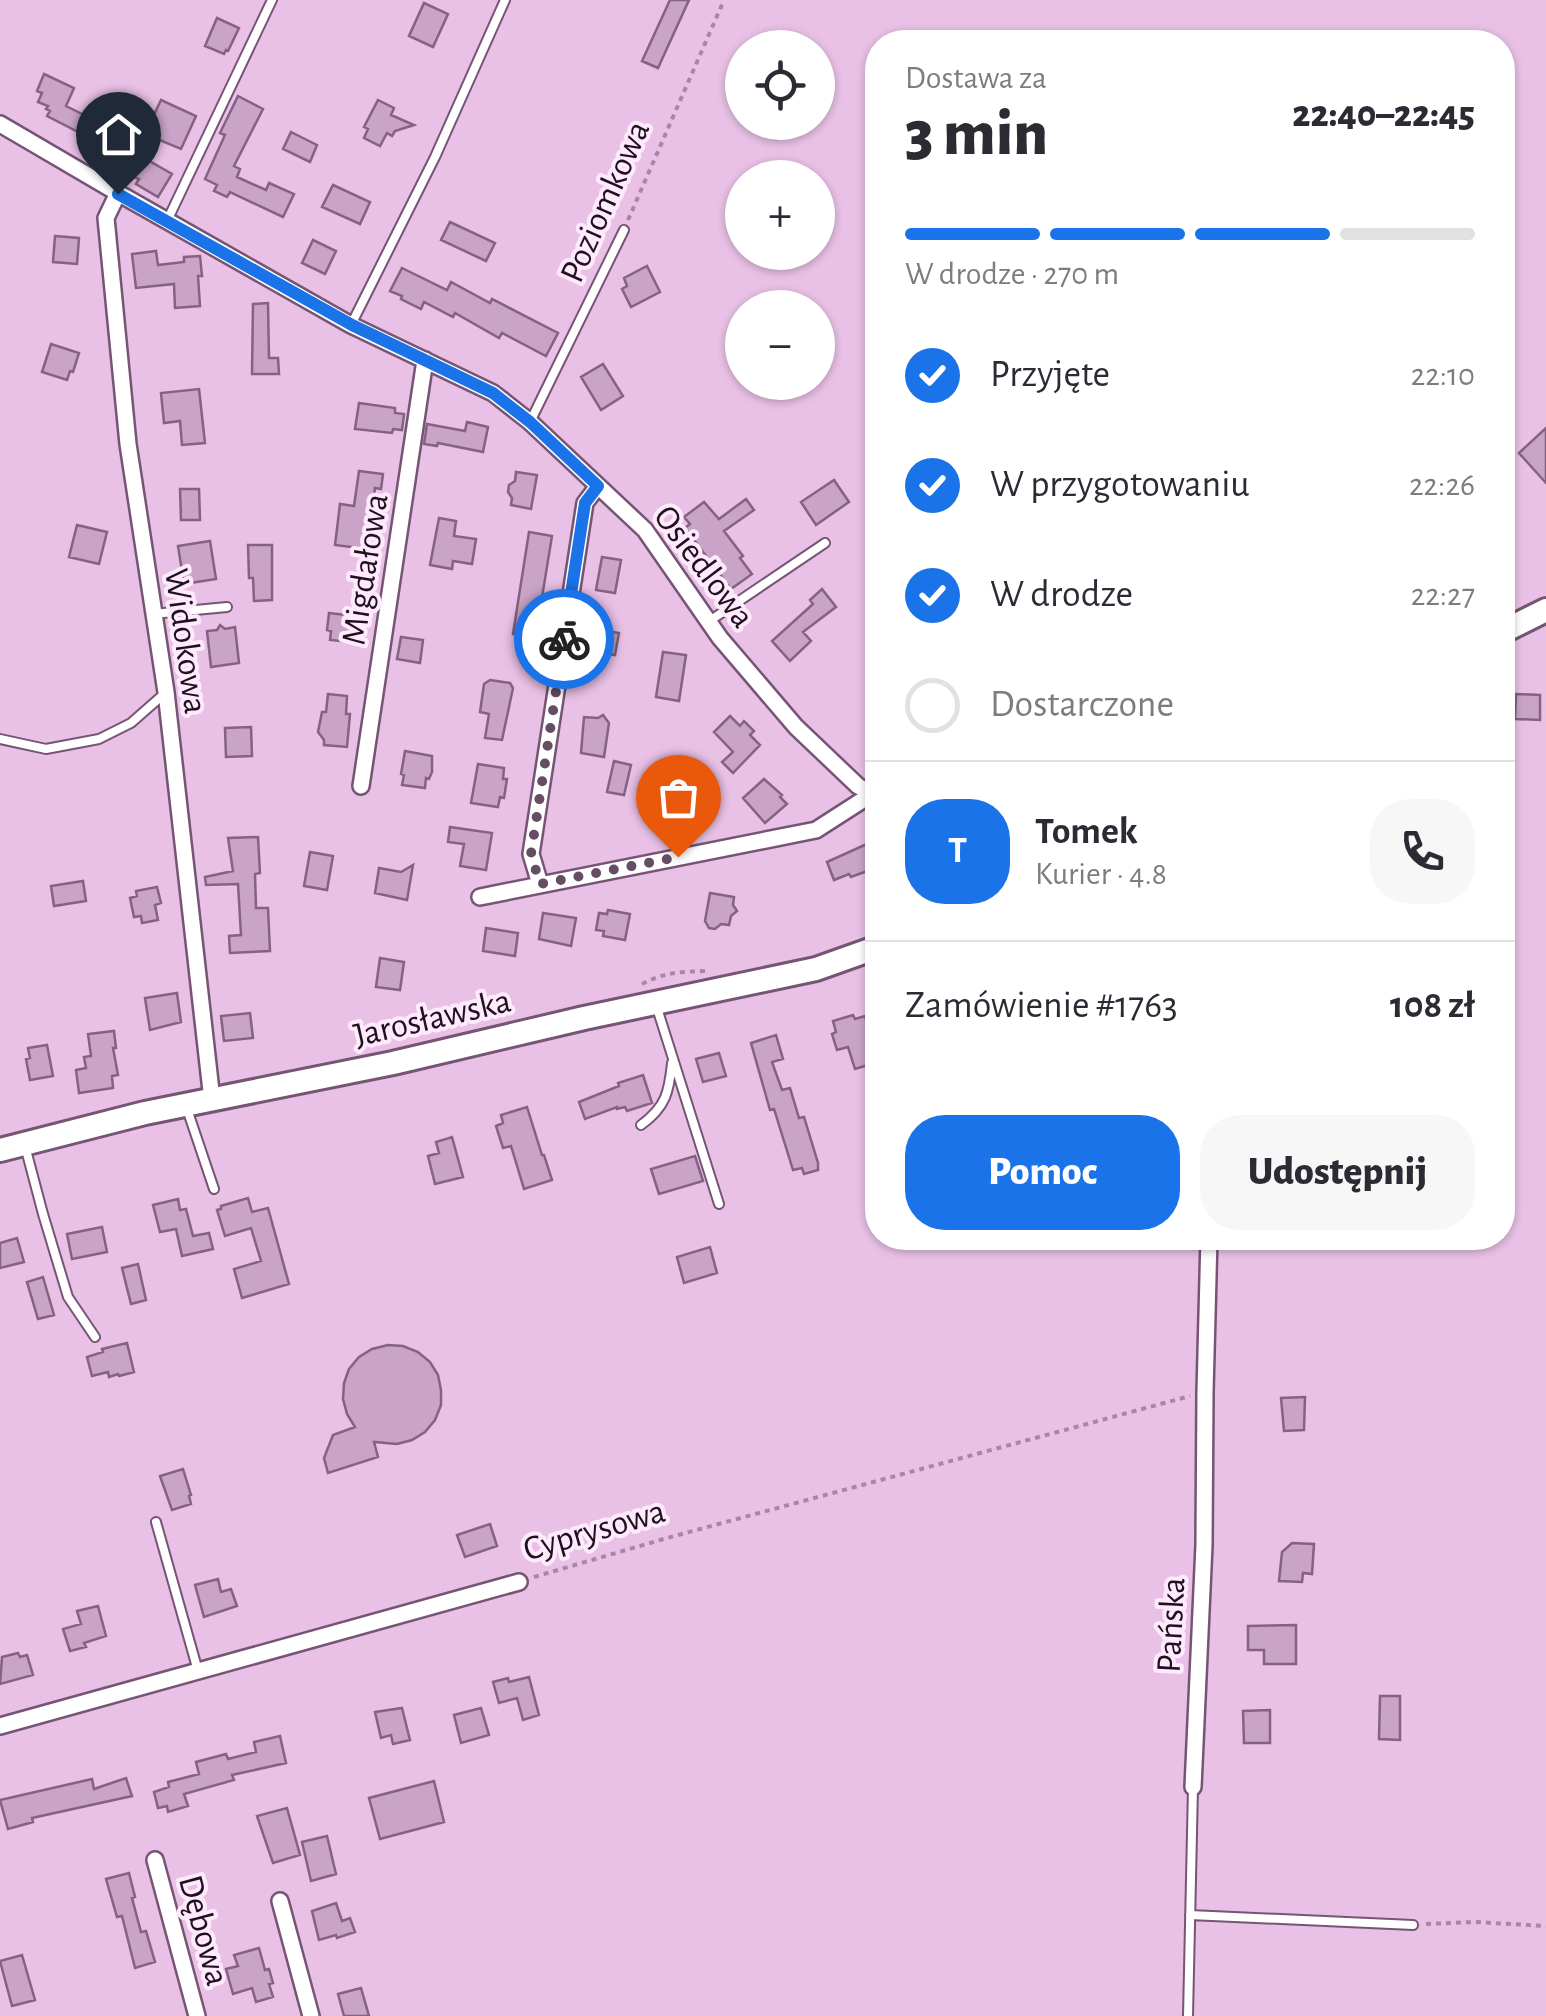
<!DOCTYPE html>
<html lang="pl">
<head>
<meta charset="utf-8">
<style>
  :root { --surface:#fff; --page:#f7f7f7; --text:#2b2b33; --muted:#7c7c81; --line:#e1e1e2; --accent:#1a73e8 }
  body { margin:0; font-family:"Alegreya Sans",sans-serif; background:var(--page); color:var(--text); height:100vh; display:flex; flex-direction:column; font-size:38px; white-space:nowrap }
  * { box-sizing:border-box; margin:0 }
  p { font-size:32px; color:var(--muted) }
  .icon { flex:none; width:55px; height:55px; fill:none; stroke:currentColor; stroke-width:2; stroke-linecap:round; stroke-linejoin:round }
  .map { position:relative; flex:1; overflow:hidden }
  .drawer { position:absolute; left:865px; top:30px; width:650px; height:1220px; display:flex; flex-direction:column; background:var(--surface); border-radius:40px; box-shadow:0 2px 8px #0004 }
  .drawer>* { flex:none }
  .tools { position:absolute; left:725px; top:30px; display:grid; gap:20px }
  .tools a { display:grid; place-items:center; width:110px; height:110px; border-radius:50%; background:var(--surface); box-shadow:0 2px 8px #0004; font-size:50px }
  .pin { position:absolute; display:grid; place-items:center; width:85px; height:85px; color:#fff; margin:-102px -42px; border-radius:50% 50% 50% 0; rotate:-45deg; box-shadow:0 0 10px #0007 }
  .pin .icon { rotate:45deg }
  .courier { position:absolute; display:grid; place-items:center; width:100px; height:100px; margin:-50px; border:8px solid #1a73e8; border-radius:50%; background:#fff; color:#222; box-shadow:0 2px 12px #0007 }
  .overview em { font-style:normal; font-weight:800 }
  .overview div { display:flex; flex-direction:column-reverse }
  .overview { display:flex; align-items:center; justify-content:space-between; height:170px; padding:0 40px }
  h1 { font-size:65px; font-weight:800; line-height:75px }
  .bar { display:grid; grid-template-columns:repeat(4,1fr); gap:15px 10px; align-content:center; height:120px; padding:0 40px }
  .bar i { height:12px; border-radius:8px; background:var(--line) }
  .bar .active { background:var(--accent) }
  .bar p { grid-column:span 4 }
  .line { display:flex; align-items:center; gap:25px; padding:0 40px; border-top:2px solid var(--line) }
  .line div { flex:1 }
  .round { display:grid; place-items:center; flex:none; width:105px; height:105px; border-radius:40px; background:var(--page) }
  ol { padding:0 40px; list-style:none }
  li { display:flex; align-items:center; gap:30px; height:110px }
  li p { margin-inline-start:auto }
  li .icon { padding:10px; border-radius:50%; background:var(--accent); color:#fff; stroke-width:4 }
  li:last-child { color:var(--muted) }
  li i { width:55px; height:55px; border:5px solid var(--line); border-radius:50% }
  .action { display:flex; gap:20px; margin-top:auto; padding:20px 40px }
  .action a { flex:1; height:115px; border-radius:40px; background:var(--accent); color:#fff; font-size:40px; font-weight:800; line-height:115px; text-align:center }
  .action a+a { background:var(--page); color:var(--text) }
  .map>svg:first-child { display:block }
</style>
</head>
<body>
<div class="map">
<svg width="1546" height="2016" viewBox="0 0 1546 2016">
  <rect width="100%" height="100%" fill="#e9c1e6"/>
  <path fill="#caa4c8" stroke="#856282" stroke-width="2.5" d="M670,0H689L658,68L642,61Z
    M424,3L448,14L433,47L409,36Z
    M217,18L239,28L228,51L226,50L224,54L205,46Z
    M44,74L74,88L66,106L102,124L94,140L47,116L50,111L46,109L48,106L38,102L42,93L37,91Z
    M238,96L263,109L234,166L240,169L237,177L266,190L269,183L294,194L283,217L230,192L227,197L214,191L217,185L205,179L225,135L220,133Z
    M161,100L196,116L181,149L145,134Z
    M378,100L394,108L391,115L414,125L395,131L392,136L387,133L380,146L364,138L368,129L364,127Z
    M291,132L317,145L310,162L283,149Z
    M125,154L134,158L137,154L172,174L158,197L136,184L139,179L117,170Z
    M333,185L370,202L360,224L322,207Z
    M450,222L495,243L486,261L441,240Z
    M55,236L79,238L77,264L53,262Z
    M313,240L336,251L325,274L302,263Z
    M156,251L158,265L184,262V257L200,256L202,276H198L200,306L175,308L174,284L136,288L132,254Z
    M647,266L660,292L631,307L622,289L627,286L624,278Z
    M402,268L447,290L451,282L490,303L492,299L558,333L546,356L502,333L499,338L455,313L453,317L424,302L421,309L401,299L402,296L390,291Z
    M268,303L269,358H278L279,374H252L253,304Z
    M51,344L79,353L73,372L70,371L67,380L42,372Z
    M603,364L623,396L601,410L581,377Z
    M199,389L205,443L182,445L180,421L164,423L161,393Z
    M359,403L395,408V413L404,414L402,430L393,429L392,433L355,429Z
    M467,422L488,427L483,452L438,443L437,446L424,444L427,424L465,431Z
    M1546,428V483L1519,453Z
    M359,471L383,474L381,489L375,488L367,549L335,545L340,504L354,506Z
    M516,472L537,475L531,509L511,505L512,498L508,492L509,485L515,481Z
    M834,480L849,502L816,525L801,502Z
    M180,489H199L200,520H181Z
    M746,499L754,510L724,531L743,556L740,558L752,574L731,589L685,528L690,524L684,517L704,502L719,519Z
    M439,518L456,521L454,536L476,539L472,564L453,561L452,569L430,565Z
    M77,525L107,532L99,564L69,557Z
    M529,532L552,536L537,628H535L533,637L513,634Z
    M210,541L216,579L184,584L178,546Z
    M248,545H272V600L254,601L253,578H249Z
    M602,557L621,560L615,593L596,590Z
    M822,589L836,607L803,632L811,641L790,661L772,641L813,604L810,600Z
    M329,613L364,617L361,643L330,640L331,631L327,630Z
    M220,625L225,629L235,627L239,663L211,667L207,631L217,630Z
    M595,629L619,633L615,655L591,651Z
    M401,637L423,640L420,663L397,659Z
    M663,652L686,655L679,701L656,697Z
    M490,680L510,683L513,688L502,740L485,738L489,714L480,712L484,684Z
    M328,694L347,696L346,714H350L347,747L324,745V740L318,732L322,712H326Z
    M1516,694L1540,695V720L1515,719Z
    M603,715L609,723L604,757L581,753L584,717L598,718Z
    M730,716L740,726L744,721L754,731L750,735L760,745L733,773L722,762L733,752L714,732Z
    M251,727L252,756L226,757L225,728Z
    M405,751L432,756V772L429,779L426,778L425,788L402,785L404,775L401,774Z
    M614,761L631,765L624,795L607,792Z
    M478,764L504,768L503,779H507L504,798L500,797L498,807L471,803Z
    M764,779L782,795L780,797L787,804L765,823L743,798Z
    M653,791L678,795L677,801L680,804L674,822L649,818L650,814L640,812L643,793L653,795Z
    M450,827L492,833L486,870L460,866L464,844L448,842Z
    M258,837L260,873L255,874L256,908H268L270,951L230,953L229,936L241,935L238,884L206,885L205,877L233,871L228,838Z
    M869,843L872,851L878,853L876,859L877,863L868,867L870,870L851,877L849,874L834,880L827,862Z
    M310,852L333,856L327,890L304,886Z
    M413,865L407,900L375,893L379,868L401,872Z
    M83,881L86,901L54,906L51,886Z
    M157,887L161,903L155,905L158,920L142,923L141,916L134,917L130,898L137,896L136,891Z
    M710,893L734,897L733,905L737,911L731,916L729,925L721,924L715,929L709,928L705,921Z
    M608,910L630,914L625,940L603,936L604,931L596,930L599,913L607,914Z
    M543,913L576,918L571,946L539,939Z
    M486,928L518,933L515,956L483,951Z
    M380,958L404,962L400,990L376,987Z
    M177,993L181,1022L150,1030L145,998Z
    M250,1013L253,1038L224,1041L221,1016Z
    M853,1015L855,1019L865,1016L878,1060V1062L855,1069L848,1047L837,1050L832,1034L836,1032L833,1021Z
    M114,1031L116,1048H113L118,1075L112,1076L113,1088L79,1093L76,1070L86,1068L84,1057L91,1056L88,1034Z
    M776,1035L783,1059L772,1062L782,1090L790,1088L799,1118L804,1117L818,1163V1170L804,1174L802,1168L793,1170L774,1109L770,1110L751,1043Z
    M47,1045L53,1076L30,1080L26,1059L30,1058L28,1048Z
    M719,1053L726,1076L703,1082L696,1059Z
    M643,1075L652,1103L627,1111L625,1107L617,1109V1107L585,1119L579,1102L619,1086L618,1083Z
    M527,1107L542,1155H544L552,1180L524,1189L511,1146L503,1148L496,1126L503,1123L501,1115Z
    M452,1137L463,1177L435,1184L428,1156L439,1153L436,1142Z
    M695,1156L703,1181L659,1194L651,1169Z
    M248,1198L252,1212L268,1208L289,1284L242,1298L234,1269L261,1261L251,1228L225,1236L217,1210L221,1209V1206Z
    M178,1199L180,1210L186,1209L193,1236L209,1233L213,1249L182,1256L176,1229L160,1232L153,1205Z
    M102,1227L107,1252L72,1259L67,1234Z
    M17,1238L24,1262L0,1268V1243Z
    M710,1247L717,1273L684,1283L677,1257Z
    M138,1264L146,1300L131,1304L122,1268Z
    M43,1277L54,1315L38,1319L27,1282Z
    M127,1343L134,1372L119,1376L118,1374L109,1377L108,1372L92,1376L87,1357L103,1352L102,1349Z
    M388,1345L403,1346L418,1352L430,1362L438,1375L441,1390V1405L435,1420L425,1432L412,1440L397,1444L374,1442L378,1457L328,1473L324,1458L333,1435L355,1427L347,1414L343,1399L344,1383L349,1369L359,1357L372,1349Z
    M1305,1397L1304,1430L1284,1431L1281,1398Z
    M183,1469L191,1495L189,1496L191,1504L172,1510L160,1476Z
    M490,1524L497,1546L465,1557L457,1535Z
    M1292,1543L1314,1544L1312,1574L1303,1573L1302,1582L1279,1581L1282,1552Z
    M218,1579L221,1592L231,1589L237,1606L204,1617L195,1585Z
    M98,1606L106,1636L84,1643L86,1647L70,1651L63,1629L81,1624L77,1611Z
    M1296,1625V1664H1264V1650H1248V1626Z
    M18,1653L20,1657L27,1655L33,1675L0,1684L2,1657Z
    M529,1677L539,1715L523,1720L517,1698L499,1703L493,1682L508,1678L509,1682Z
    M1380,1696H1400V1740L1379,1739Z
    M402,1708L410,1740L393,1744L391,1735L381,1738L375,1712Z
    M481,1708L489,1735L461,1743L454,1715Z
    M1270,1710V1743H1244L1243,1711Z
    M280,1736L286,1763L232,1775L234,1780L184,1794L188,1806L168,1812L167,1806L158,1808L154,1792L169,1787L168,1782L199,1774L196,1762L226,1754L228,1759L256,1752L254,1742Z
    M126,1778L132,1796L32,1818L33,1822L8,1829L0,1800L92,1779L94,1789Z
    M434,1781L444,1822L380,1839L369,1798Z
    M287,1808L300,1855L273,1863L257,1816Z
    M327,1836L336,1874L311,1881L302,1842Z
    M129,1873L135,1897L132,1898L141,1932L146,1931L155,1962L135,1968L122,1916L117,1917L106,1879Z
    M336,1903L342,1921L350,1918L355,1932L337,1938L336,1935L319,1940L312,1911Z
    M259,1948L265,1970L269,1969L273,1983L269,1984L273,1997L256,2002L252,1988L233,1994L226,1969L238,1966L234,1955Z
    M22,1955L35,2000L12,2006L0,1961Z
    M361,1988L369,2016H344L338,1994Z"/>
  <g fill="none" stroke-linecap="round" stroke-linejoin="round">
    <defs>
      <path id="lane" d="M167,221L272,0
        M351,325L435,157L505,0
        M530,422L624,230
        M153,614L227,607
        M708,622L825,543
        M0,739L46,749L99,739L131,723L164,694
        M657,1008L719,1204
        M187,1109L214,1189
        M641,1125C666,1107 669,1092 672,1063
        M25,1146L43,1214L68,1297L95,1337
        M156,1522L198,1671
        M1190,1915L1413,1925
        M1188,2016L1193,1787"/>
      <path id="street" d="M0,124L118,193L351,325L493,393L530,422L645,530L720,638L796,727L858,786L878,797
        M118,193L106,218L128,444L166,692L212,1100
        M361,786L425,360
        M540,884L531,854L585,503L598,486
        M480,897L816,830L872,794
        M0,1726L519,1582
        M1193,1787L1204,1545L1205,1392L1209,1238
        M155,1860L197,2016
        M280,1901L311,2016"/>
      <path id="secondary" d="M1502,632L1546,610
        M0,1150L145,1113L393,1063L584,1018L816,969L878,947"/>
    </defs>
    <use href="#lane" stroke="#765474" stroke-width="12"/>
    <use href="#street" stroke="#765474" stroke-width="20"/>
    <use href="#secondary" stroke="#765474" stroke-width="28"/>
    <path stroke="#a687a4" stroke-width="4" stroke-dasharray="5 5" stroke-linecap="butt" d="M628,220L724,0
      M642,984C665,972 679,972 705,971
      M534,1577L667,1538L1190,1396
      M1426,1924L1475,1922L1546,1926"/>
    <use href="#lane" stroke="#fff" stroke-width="8"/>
    <use href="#street" stroke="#fff" stroke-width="15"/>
    <use href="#secondary" stroke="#fff" stroke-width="22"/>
  </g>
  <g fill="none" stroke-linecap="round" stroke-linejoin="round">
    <path stroke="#654e63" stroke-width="10" stroke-dasharray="0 18" d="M564,639L531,854L540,884L678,857"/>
    <path stroke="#1a73e8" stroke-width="12" d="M118,194L352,325L493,393L530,422L598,486L585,503L564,639"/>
  </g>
  <g text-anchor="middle" stroke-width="8" stroke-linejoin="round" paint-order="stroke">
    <g font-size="35" fill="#1e101d" stroke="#feeafc">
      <text transform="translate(604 201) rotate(-66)" y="12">Poziomkowa</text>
      <text transform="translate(705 566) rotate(53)" y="12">Osiedlowa</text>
      <text transform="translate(364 569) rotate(-81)" y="12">Migdałowa</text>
      <text transform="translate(187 641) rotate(82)" y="12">Widokowa</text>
      <text transform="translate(432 1017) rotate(-13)" y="12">Jarosławska</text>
      <text transform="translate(594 1529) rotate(-16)" y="12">Cyprysowa</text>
      <text transform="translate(1170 1625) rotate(-87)" y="12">Pańska</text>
      <text transform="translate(205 1930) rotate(75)" y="12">Dębowa</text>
    </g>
  </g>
</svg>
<div class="tools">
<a><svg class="icon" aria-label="locate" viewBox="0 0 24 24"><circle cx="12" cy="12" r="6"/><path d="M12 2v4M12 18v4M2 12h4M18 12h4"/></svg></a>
<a>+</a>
<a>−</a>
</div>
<div class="pin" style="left:678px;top:857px;background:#ea580c"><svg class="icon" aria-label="bag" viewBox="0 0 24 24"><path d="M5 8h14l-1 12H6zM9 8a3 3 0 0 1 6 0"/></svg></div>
<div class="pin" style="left:118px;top:194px;background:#1f2937"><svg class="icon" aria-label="home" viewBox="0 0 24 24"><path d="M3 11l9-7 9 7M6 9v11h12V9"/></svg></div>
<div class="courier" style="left:564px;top:639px"><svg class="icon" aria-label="bike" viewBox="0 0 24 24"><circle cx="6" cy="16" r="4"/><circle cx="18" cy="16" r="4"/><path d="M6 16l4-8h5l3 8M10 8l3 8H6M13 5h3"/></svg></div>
<section class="drawer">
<div class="overview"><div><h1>3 min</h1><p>Dostawa za</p></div><em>22:40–22:45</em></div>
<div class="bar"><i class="active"></i><i class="active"></i><i class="active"></i><i></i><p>W drodze · 270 m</p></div>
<ol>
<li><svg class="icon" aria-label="check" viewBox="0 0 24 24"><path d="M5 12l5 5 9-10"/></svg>Przyjęte<p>22:10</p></li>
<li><svg class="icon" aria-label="check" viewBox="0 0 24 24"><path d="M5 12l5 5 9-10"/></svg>W przygotowaniu<p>22:26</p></li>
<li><svg class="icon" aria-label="check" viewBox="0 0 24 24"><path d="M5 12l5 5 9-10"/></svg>W drodze<p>22:27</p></li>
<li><i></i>Dostarczone</li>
</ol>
<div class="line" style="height:180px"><b class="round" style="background:var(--accent);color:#fff">T</b><div><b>Tomek</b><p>Kurier · 4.8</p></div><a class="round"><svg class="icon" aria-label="phone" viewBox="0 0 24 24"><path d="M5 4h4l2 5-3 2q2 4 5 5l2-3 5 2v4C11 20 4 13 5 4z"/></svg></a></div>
<div class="line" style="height:130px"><div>Zamówienie #1763</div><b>108 zł</b></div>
<div class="action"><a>Pomoc</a><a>Udostępnij</a></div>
</section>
</div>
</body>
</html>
